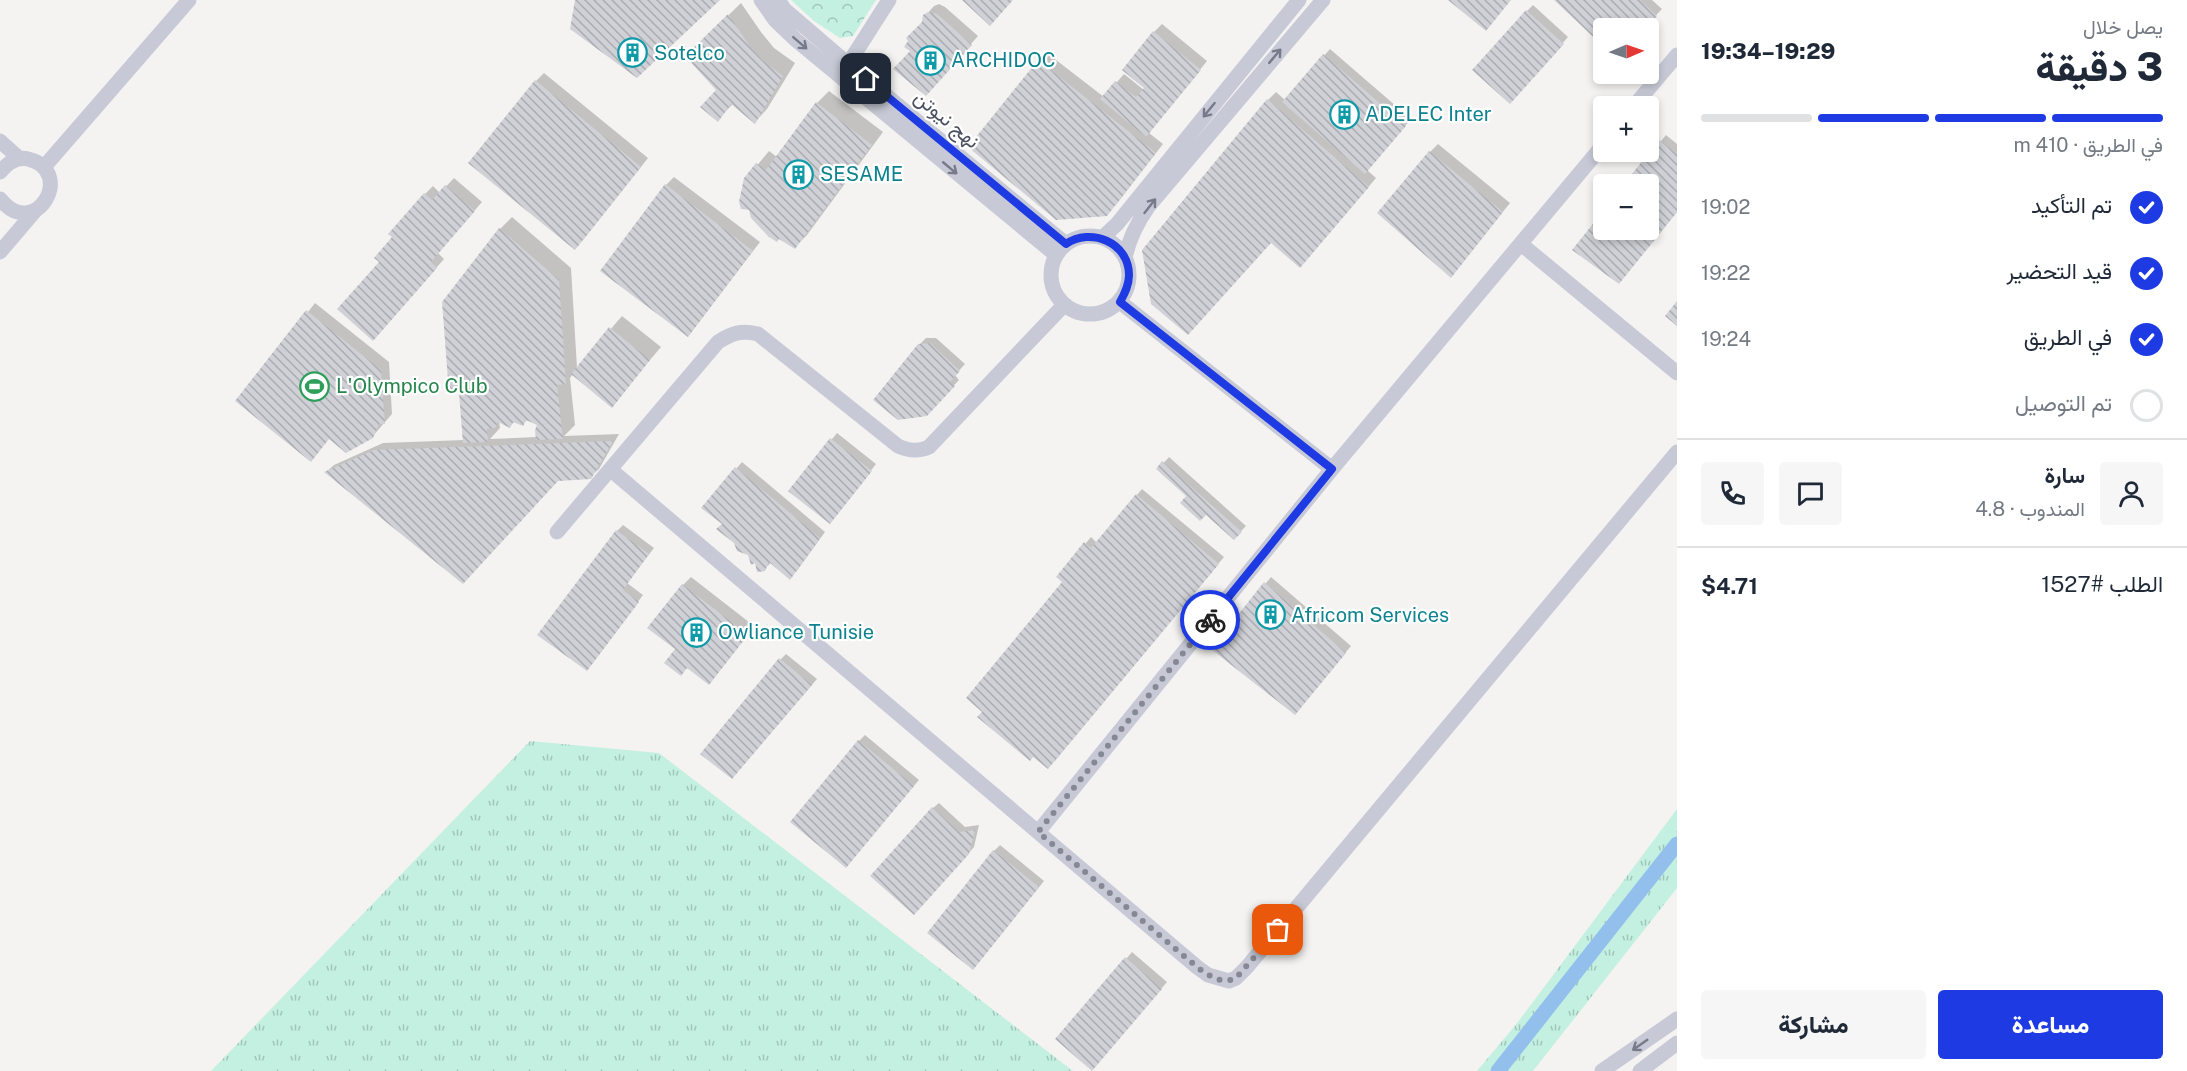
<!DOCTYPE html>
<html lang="ar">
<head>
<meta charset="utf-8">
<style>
  :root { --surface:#fff; --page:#f6f6f7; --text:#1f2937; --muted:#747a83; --line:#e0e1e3; --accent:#1e3be3 }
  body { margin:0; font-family:"Public Sans",Vazirmatn,sans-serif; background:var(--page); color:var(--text); direction:rtl; height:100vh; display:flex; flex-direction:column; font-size:22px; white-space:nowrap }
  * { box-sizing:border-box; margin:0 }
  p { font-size:20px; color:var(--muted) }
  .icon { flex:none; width:33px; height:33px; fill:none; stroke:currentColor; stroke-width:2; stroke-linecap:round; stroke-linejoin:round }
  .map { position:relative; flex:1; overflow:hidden; direction:ltr }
  .side { display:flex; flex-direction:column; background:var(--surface); width:510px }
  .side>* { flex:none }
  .needle { width:39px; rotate:88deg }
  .buttons { position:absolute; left:1593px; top:18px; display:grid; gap:12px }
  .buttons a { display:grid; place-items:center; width:66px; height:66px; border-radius:6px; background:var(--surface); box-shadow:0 3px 9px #0003; font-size:30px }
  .pin { position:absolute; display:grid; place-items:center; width:51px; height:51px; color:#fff; margin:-26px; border-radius:12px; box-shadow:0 3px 9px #0006 }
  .courier { position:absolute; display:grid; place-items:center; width:60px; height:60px; margin:-30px; border:4px solid #1e3be3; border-radius:50%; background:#fff; color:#222; box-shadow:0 2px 8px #0007 }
  .summary em { font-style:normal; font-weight:800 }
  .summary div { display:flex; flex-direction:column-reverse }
  .summary { display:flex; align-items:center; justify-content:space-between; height:102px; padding:0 24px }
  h1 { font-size:39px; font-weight:800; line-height:45px }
  .bar { display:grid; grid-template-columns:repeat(4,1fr); gap:9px 6px; align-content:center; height:72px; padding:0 24px }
  .bar i { height:8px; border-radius:4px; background:var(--line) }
  .bar .on { background:var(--accent) }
  .bar p { grid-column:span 4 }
  .line { display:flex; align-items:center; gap:15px; padding:0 24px; border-top:2px solid var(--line) }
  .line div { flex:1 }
  .round { display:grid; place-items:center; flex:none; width:63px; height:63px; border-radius:6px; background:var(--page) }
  ol { padding:0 24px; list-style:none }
  li { display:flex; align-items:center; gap:18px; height:66px }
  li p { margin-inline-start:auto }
  li .icon { padding:6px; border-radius:50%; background:var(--accent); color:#fff; stroke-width:4 }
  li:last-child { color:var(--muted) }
  li i { width:33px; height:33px; border:3px solid var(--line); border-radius:50% }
  .primary-button { display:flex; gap:12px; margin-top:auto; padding:12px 24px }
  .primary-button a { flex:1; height:69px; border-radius:6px; background:var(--accent); color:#fff; font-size:24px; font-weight:800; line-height:69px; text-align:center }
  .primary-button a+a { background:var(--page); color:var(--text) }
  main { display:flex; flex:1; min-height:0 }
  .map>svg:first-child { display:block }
</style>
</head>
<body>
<main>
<section class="side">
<div class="summary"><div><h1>3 دقيقة</h1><p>يصل خلال</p></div><em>19:29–19:34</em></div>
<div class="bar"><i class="on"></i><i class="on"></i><i class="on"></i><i></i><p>في الطريق · 410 m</p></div>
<ol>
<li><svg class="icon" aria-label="check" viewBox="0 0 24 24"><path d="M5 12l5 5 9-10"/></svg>تم التأكيد<p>19:02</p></li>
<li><svg class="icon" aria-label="check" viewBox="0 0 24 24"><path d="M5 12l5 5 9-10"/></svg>قيد التحضير<p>19:22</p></li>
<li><svg class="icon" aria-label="check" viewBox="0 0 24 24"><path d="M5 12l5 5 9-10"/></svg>في الطريق<p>19:24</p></li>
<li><i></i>تم التوصيل</li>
</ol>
<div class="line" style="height:108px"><a class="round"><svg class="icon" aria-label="person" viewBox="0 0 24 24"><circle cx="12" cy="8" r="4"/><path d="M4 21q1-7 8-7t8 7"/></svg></a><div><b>سارة</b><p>المندوب · 4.8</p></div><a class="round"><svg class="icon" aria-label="chat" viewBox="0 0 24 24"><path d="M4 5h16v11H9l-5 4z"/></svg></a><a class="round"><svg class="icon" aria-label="phone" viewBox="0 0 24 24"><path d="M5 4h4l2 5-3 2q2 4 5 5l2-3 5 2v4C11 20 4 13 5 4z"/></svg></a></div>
<div class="line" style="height:78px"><div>الطلب #1527</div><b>$4.71</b></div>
<div class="primary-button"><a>مساعدة</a><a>مشاركة</a></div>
</section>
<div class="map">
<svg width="1677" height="1071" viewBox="0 0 1677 1071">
  <defs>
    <pattern id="grass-tufts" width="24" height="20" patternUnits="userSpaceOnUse" patternTransform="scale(1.5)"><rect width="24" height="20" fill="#c3f0e1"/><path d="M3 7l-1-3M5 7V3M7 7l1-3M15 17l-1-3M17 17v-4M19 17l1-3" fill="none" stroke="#a0c5ba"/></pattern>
    <pattern id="park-crowns" width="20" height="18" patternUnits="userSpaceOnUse" patternTransform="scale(1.5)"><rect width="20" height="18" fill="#c3f0e1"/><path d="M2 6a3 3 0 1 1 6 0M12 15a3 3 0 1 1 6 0" fill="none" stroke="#a0c5ba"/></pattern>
    <pattern id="building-back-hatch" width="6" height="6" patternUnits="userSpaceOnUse" patternTransform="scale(1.5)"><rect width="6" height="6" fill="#cfd1d6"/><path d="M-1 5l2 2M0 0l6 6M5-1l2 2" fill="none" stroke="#aaacb1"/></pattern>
  </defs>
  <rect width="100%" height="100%" fill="#f4f3f2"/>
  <path fill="url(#grass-tufts)" d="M530,741L659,753L1073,1071H211Z
    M1677,809V888L1533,1071H1477L1518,1022Z"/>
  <path fill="url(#park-crowns)" d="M791,0H876L853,36L840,38L814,21Z"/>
  <path fill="#0003" fill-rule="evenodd" d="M1556,0H1652L1662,9L1644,28H1604Z
    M741,3L761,32L774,48L795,63L767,109L755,122L733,104L717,120L719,90L687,56Z
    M939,4L945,7L978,36L934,86L912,51L926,15L934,6Z
    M1533,5L1568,37L1516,96L1527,11Z
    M1162,24L1207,61L1149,133L1163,144L1115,206L970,147L1047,53L1104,97L1124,74L1144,90L1154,32Z
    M1330,49L1411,119L1367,170L1376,178L1308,258L1268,100L1276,92L1285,100Z
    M544,73L648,158L583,240L536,81Z
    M829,91L883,132L807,235L795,247L746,179L769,151L777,157L817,103Z
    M1666,135L1677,144V212L1625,276L1604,230H1648V184H1626Z
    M1438,144L1510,203L1451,276L1430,152Z
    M674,177L760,242L688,336L666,185Z
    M454,178L482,202L438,253L444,259L381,331V262L394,237L425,194L433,186L440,193Z
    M512,217L571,268L577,368L622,316L661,347L611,406L573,374L570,378L575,425L564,436L619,434L599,469L590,477L326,472L334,465L383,443L464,440L500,229ZM528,419L539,424L537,437L490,439L500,428L499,421L510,426L515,421L523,424Z
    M315,303L389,362L392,414L372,437L330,438L238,401Z
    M926,338H936L965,364L955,375L959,380L927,415L919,345Z
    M837,433L876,464L836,516L790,491Z
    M1169,457L1246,526L1234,538L1158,469Z
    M742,462L825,532L796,572L772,562L764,569L724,524L703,508Z
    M1142,489L1224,557L1054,762L1064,582L1058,577L1091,537L1097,543Z
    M623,525L654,548L627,583L643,595L592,664L617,531Z
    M691,577L754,626L709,683L688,666L677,649L683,585Z
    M1271,577L1351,646L1300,707L1213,648Z
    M786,654L817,679L738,771L780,660Z
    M865,735L919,780L846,866L859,741Z
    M939,803L965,827L979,825L974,847L919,908L933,808Z
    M1000,845L1044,881L979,962L994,851Z
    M1132,952L1167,982L1098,1063L1058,1039Z"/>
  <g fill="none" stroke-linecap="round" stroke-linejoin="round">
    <path stroke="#92bfeb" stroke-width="15" d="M1498,1071L1677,844"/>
  </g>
  <path fill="url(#building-back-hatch)" d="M575,0H720L637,78L570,29Z
    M962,0H1013L990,26Z
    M1448,0H1511L1486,31Z
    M1554,0H1640L1657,16L1645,28H1604V47Z
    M1526,10L1564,44L1510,104L1472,70Z
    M928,12L937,14L972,45L926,96L893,69L910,51L904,47L908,41L906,38L922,22L923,15Z
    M728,14L749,45L762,60L783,76L755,124L731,104L718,122L700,107L716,90L685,56Z
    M1153,31L1201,70L1146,137L1100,99L1115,81L1136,97L1144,88L1122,70Z
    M1323,54L1406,126L1365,174L1282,102Z
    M1038,60L1156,153L1107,216L1056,220L968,147Z
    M535,80L641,167L575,250L468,163Z
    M1267,99L1369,187L1300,268L1271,243L1188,335L1151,304L1142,250Z
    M816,102L872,145L795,249L779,239L777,242L769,237L751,218L749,210L741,209L739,202L744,178L756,163L766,170Z
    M1659,140L1677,154V212L1619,284L1572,250L1604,210V230H1648V184H1624Z
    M1429,151L1503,212L1451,278L1377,213Z
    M665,184L753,251L688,337L600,271Z
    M445,185L475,211L431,262L437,268L373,341L337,309L379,262L374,258L392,237L388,234L424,193L432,200Z
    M499,228L559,280L566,384L557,385L563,439L536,440L535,430L537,425L526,420L523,426L513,422L510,428L498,422L495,428L487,429L488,442L463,443L459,393H449L442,302Z
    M1677,301V326L1665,316Z
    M306,310L381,370L385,424H379L373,438L346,453L329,439L311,462L235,401Z
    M609,327L650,360L612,408L571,374Z
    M930,343L960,371L950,382L955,386L927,416L898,420L873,400L918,344Z
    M830,438L872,471L830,524L788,491Z
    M613,441L591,479L558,481L463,584L324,472L374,450Z
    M1162,461L1242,532L1234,540L1206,515L1200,521L1180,503L1186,496L1156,469Z
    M735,467L820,538L790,580L769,562L765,571L757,572L755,563L751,565L748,555L737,551L734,543L716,529L722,524L701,508Z
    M1136,494L1219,564L1048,769L1033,757L1030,761L977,717L982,712L966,698L1062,582L1056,577L1084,542L1091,548Z
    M616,530L649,554L623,590L639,602L587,671L537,635Z
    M1264,582L1346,653L1295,715L1211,649Z
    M682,584L748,635L709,685L687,668L681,676L664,663L675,649L647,628Z
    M779,658L812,685L732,779L700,754Z
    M858,740L914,786L846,868L790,822Z
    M932,807L959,832L975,830L969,854L914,915L870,876Z
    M993,850L1039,887L973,970L927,933Z
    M1125,957L1162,989L1092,1071L1055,1039Z"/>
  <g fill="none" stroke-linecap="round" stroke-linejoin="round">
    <path stroke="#c7cad6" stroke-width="15" d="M761,0L775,20L796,40L1056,255
      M778,0L785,10L848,64L1066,244
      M843,72L889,0
      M1634,106L1677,55
      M0,141L20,159
      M44,167L189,0
      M0,172C7,164 17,156 28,159C77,171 35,243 0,199
      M1051 275a39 39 0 1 1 78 0a39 39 0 1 1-78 0Z
      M1102,238L1117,224L1299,0
      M1521,244L1677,373
      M0,252L35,211
      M1125,258C1129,238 1137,223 1148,207L1323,0
      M1120,302L1332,469
      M611,470L1197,967L1208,975L1229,981L1236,978L1247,967L1677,452
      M557,532L718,342C732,333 741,330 758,334L898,446C909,451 918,452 929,447L1064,305
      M1038,832L1332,469L1604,144
      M1602,1071L1677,1019
      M1640,1071L1677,1043"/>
  </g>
  <defs><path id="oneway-shaft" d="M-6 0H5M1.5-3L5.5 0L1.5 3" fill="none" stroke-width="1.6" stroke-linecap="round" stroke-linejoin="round" transform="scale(1.5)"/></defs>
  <g stroke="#767a89">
    <use href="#oneway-shaft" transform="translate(800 43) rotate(41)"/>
    <use href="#oneway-shaft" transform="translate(1275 56) rotate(-50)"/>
    <use href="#oneway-shaft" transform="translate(1209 110) rotate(129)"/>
    <use href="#oneway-shaft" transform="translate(950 168) rotate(40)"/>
    <use href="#oneway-shaft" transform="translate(1150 206) rotate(-52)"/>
    <use href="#oneway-shaft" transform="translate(1640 1045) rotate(145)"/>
  </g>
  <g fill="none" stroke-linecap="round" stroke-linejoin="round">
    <path stroke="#868893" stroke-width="6" stroke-dasharray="0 10.8" d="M1210,620L1038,832L1197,967C1209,976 1222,985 1236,978L1278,930"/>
    <path stroke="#1e3be3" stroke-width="8" d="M866,79L1066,244C1090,227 1129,242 1129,275C1129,285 1125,293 1120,302L1332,469L1210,620"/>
  </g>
  <defs>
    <symbol id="building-ring" viewBox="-11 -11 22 22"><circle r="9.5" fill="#fff" stroke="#0f9aa8" stroke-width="1.5"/><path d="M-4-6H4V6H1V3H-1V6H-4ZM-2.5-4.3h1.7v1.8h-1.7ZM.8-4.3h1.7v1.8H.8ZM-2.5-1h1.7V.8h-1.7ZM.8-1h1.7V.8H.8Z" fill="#0f9aa8"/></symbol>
    <symbol id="stadium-ring" viewBox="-11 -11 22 22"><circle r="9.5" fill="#fff" stroke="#2e9e5b" stroke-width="1.5"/><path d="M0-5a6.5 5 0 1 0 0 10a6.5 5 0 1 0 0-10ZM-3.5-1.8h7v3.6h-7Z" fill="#2e9e5b"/></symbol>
  </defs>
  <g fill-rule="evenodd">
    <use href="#building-ring" x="616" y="36" width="33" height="33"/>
    <use href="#building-ring" x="914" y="44" width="33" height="33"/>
    <use href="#building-ring" x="1328" y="98" width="33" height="33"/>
    <use href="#building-ring" x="782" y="158" width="33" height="33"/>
    <use href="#stadium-ring" x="298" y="370" width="33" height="33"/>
    <use href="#building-ring" x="1254" y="598" width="33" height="33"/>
    <use href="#building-ring" x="680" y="616" width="33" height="33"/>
  </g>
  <g text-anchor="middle" stroke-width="4.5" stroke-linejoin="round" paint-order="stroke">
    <g font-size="20" fill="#0d838f" stroke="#fff" text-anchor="start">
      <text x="654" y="60">Sotelco</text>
      <text x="951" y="67">ARCHIDOC</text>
      <text x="1365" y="121">ADELEC Inter</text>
      <text x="820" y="181">SESAME</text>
      <text x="1291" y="622">Africom Services</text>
      <text x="718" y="639">Owliance Tunisie</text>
    </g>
    <g font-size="20" fill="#4a4f60" stroke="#fff">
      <text transform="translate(947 119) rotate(40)" y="7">نهج نيوتن</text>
    </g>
    <g font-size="20" fill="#27864d" stroke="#fff" text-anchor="start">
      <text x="336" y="393">L'Olympico Club</text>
    </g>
  </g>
</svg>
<div class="buttons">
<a><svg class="needle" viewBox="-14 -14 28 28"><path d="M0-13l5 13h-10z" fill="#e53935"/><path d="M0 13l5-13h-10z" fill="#747a83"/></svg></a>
<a>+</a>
<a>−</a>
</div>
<div class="pin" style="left:1278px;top:930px;background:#ea580c"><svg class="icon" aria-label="bag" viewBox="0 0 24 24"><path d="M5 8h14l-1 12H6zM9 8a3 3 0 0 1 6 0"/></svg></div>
<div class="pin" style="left:866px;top:79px;background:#1f2937"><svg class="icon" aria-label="home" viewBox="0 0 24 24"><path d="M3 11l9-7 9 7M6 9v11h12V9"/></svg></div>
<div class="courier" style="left:1210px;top:620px"><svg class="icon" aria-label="bike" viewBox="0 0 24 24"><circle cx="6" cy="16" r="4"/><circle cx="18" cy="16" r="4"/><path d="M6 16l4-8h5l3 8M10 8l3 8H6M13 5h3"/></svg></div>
</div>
</main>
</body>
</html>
